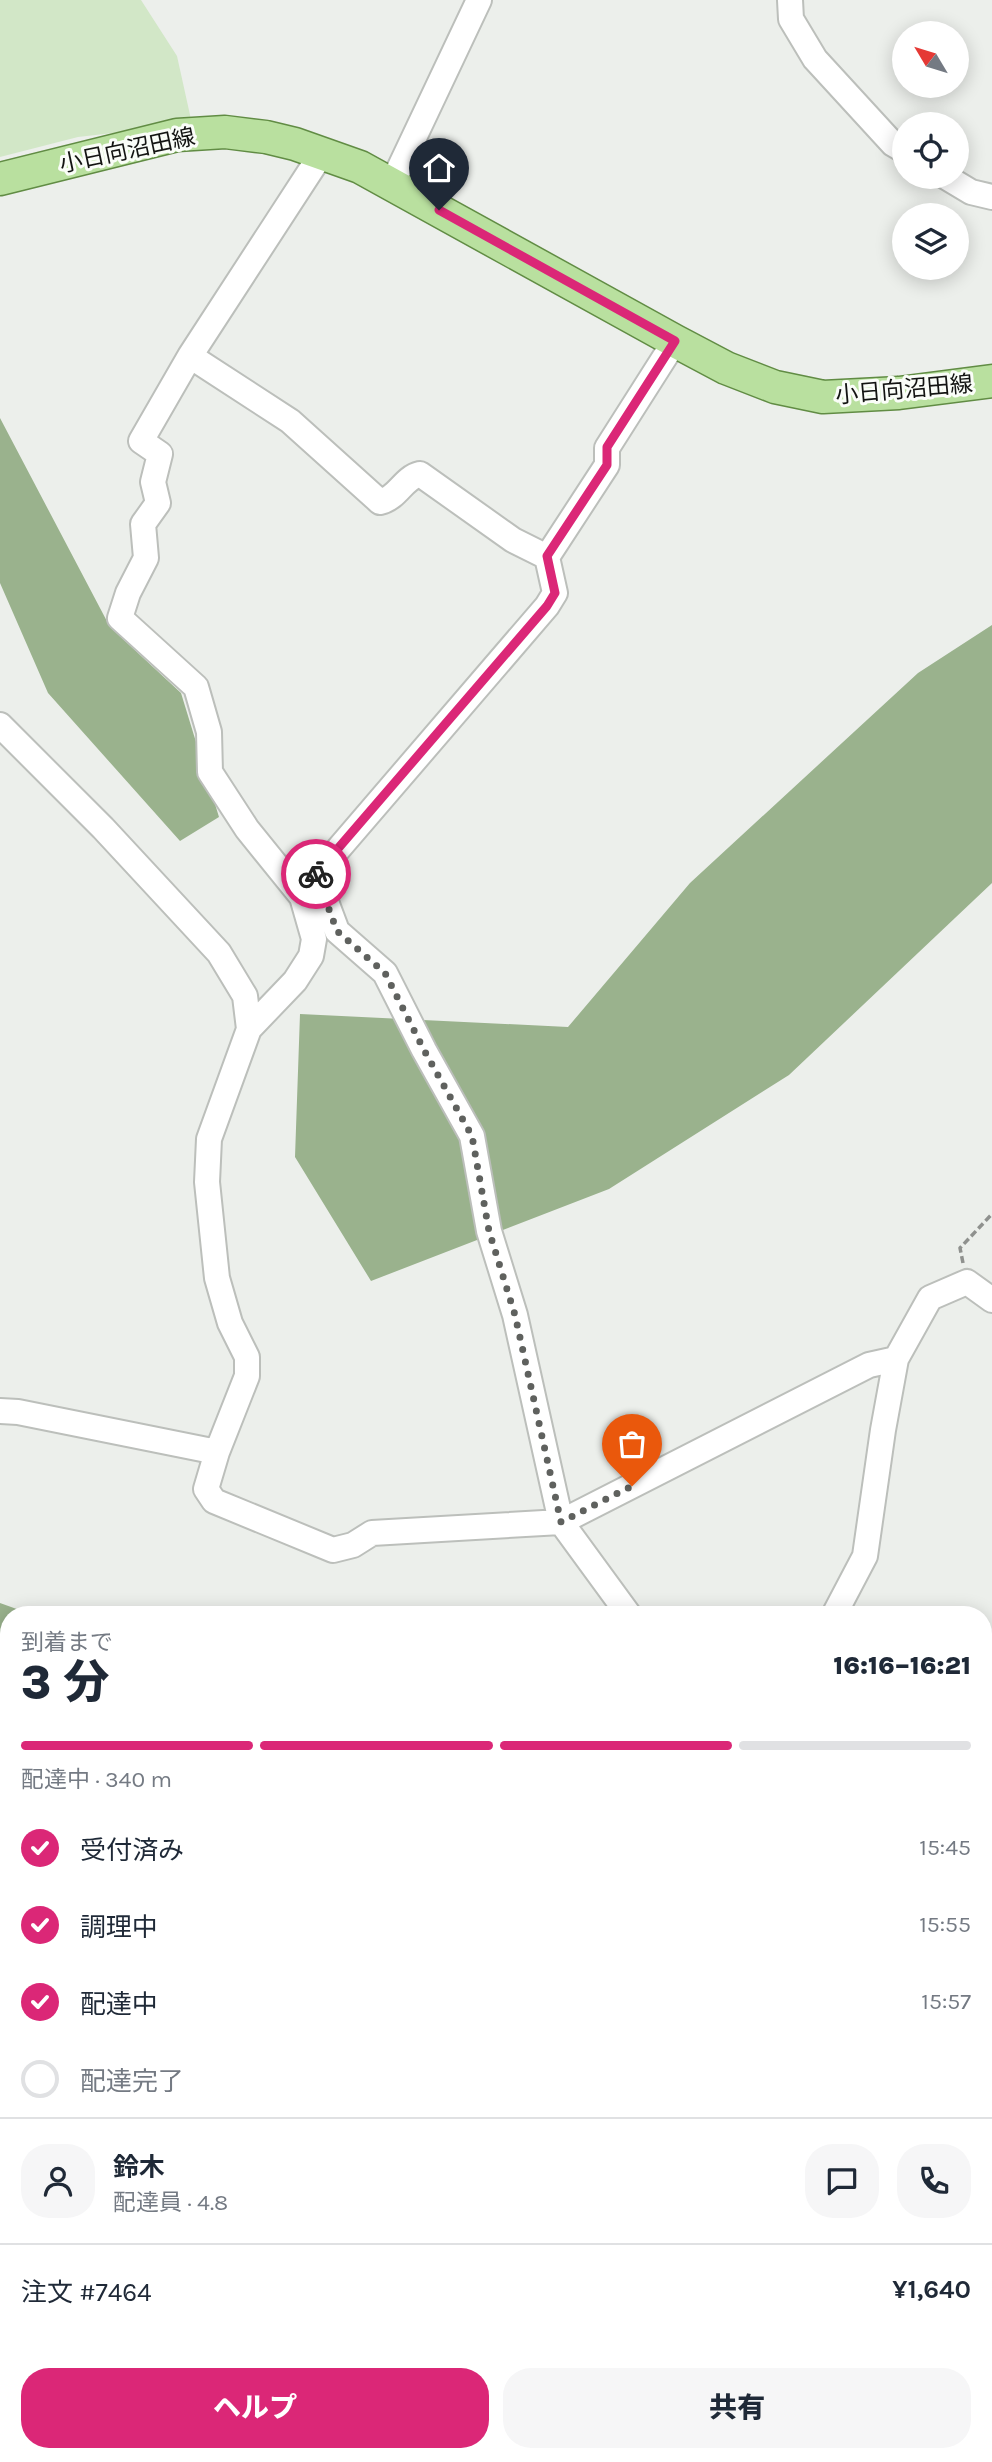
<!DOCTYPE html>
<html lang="ja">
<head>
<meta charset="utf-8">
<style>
  :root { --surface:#fff; --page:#f6f6f7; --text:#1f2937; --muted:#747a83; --line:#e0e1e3; --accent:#db2777 }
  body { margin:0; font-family:Karla,"Noto Sans JP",sans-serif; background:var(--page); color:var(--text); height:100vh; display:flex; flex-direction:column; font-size:26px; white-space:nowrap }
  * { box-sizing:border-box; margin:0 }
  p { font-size:23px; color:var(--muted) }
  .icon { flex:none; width:38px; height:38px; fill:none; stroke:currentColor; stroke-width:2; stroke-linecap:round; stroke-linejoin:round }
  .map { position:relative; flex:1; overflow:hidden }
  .side { position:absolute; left:0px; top:1606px; width:992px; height:856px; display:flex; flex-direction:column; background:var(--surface); border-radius:28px 28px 0 0; box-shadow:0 4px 18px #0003 }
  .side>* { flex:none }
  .needle { width:46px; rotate:308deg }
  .controls { position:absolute; left:892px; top:21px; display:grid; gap:14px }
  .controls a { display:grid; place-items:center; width:77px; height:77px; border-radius:50%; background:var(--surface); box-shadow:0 4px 18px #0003; font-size:35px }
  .pin { position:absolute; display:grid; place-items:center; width:60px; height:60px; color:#fff; margin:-72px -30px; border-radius:50% 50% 50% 0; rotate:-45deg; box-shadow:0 0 7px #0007 }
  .pin .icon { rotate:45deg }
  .courier { position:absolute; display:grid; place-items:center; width:70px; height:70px; margin:-35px; border:5px solid #db2777; border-radius:50%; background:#fff; color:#222; box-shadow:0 2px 9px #0007 }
  .headline em { font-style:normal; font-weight:800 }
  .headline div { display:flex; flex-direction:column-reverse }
  .headline { display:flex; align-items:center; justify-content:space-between; height:119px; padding:0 21px }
  h1 { font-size:46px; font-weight:800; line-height:52px }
  .bar { display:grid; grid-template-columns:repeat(4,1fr); gap:10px 7px; align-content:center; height:84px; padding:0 21px }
  .bar i { height:9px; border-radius:5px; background:var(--line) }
  .bar .current { background:var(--accent) }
  .bar p { grid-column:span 4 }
  .line { display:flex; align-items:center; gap:18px; padding:0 21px; border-top:2px solid var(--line) }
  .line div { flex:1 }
  .round { display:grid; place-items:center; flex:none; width:74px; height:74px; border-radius:28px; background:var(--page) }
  ol { padding:0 21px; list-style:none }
  li { display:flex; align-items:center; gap:21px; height:77px }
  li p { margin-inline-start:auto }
  li .icon { padding:7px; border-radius:50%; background:var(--accent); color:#fff; stroke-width:4 }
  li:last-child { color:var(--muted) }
  li i { width:38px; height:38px; border:4px solid var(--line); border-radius:50% }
  .cta { display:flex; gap:14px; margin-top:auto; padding:14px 21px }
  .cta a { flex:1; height:80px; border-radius:28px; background:var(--accent); color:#fff; font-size:28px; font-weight:800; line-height:80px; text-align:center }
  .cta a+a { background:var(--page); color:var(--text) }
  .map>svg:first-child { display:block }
</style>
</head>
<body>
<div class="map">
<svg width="992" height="2462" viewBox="0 0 992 2462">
  <rect width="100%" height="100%" fill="#ecefeb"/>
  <path fill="#d2e7c7" d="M0,0H141L177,56L192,124L78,137L0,157Z"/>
  <path fill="#9ab28d" d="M0,418L110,627L181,693L219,817L180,841L48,693L0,583Z
    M992,625V883L789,1075L609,1189L371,1281L295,1157L300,1014L568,1027L690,883L918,673Z
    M0,1603L25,1612L28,1615H9V2454H984V2142L992,2129V2462H0Z"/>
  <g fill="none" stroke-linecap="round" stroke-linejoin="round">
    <path stroke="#8ea681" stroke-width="5" d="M984,1954L992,1941
      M984,2137L992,2168L984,2183
      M895,2454L896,2462"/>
    <defs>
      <path id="minor" d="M790,0L791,19L815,59L893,144L905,151
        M946,177L971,192L992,197
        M392,184L479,0
        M675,341L607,448V465L547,557L555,593L547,606L316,875L302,897L314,939L311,956L295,981L249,1029L209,1139L207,1182L217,1278L230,1323L247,1357V1376L217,1452L206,1489L214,1501L333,1550L353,1545L372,1533L561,1522L869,1365L896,1359
        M190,356L290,421L380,502C398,498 403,478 420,474L513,540L547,557
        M0,725L103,828L219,953L245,996L249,1029
        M316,875L337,931L385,973L424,1050L472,1136L489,1231L515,1315L561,1522L629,1615
        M302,897L247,829L210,772L209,732L196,687L120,618L128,593L146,558L143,524L158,503L153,482L160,454L141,441L190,356L322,153
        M0,1411L18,1412L217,1452
        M834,1615L865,1556L883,1430L896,1359L930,1298L967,1282L992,1300
        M582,2462L587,2454"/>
      <path id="major" d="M0,179L177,135L225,132L266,137L295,144L360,167L675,341L726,368L775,387L823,397L899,393L992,381"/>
    </defs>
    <use href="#minor" stroke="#bcbfbb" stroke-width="28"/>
    <use href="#major" stroke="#618c44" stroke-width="35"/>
    <path stroke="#8f918e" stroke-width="3.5" stroke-dasharray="7 3.5" stroke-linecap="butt" d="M963,1263L960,1248L992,1214
      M984,1923L992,1903
      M984,2206L987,2205L992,2195
      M0,2422L9,2420
      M333,2454L350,2462
      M799,2462L801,2454"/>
    <use href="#minor" stroke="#fff" stroke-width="24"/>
    <use href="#major" stroke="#b9e09f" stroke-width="32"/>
  </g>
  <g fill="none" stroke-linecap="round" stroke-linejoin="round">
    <path stroke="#5f615e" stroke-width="7" stroke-dasharray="0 12.6" d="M316,874L337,931L385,973L424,1050L472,1136L489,1231L515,1315L561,1522L632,1486"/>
    <path stroke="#db2777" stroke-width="9" d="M316,874L547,606L555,593L547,556L607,465V447L675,341L439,210"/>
  </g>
  <g text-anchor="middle" stroke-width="6" stroke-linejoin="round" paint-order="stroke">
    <g font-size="23" fill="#131412" stroke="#fafdf8">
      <text transform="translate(127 150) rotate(-12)" y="8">小日向沼田線</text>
      <text transform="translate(904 389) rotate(-5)" y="8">小日向沼田線</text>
    </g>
  </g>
</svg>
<div class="controls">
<a><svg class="needle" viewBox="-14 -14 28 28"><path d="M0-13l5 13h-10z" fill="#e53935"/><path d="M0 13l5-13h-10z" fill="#747a83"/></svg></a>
<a><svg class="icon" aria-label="locate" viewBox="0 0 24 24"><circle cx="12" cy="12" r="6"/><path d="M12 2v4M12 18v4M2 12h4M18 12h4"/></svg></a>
<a><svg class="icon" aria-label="layers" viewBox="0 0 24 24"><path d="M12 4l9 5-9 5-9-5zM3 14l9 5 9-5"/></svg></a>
</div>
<div class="pin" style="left:632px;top:1486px;background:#ea580c"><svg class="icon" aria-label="bag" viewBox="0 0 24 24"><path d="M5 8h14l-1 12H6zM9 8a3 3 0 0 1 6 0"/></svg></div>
<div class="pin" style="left:439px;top:210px;background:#1f2937"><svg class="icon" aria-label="home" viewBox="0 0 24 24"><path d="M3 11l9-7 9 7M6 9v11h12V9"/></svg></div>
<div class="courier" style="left:316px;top:874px"><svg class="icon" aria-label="bike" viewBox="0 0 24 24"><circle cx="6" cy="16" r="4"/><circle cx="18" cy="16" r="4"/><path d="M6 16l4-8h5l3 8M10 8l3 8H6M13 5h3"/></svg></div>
<section class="side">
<div class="headline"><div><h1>3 分</h1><p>到着まで</p></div><em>16:16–16:21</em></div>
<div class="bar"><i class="current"></i><i class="current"></i><i class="current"></i><i></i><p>配達中 · 340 m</p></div>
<ol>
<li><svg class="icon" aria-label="check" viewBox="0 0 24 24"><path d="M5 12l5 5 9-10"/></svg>受付済み<p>15:45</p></li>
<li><svg class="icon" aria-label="check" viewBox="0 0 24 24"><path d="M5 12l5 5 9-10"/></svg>調理中<p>15:55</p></li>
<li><svg class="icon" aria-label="check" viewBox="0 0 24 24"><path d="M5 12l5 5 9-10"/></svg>配達中<p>15:57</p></li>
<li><i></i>配達完了</li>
</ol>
<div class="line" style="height:126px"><a class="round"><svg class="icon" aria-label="person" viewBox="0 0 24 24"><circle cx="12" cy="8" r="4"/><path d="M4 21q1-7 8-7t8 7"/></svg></a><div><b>鈴木</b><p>配達員 · 4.8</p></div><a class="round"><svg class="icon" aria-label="chat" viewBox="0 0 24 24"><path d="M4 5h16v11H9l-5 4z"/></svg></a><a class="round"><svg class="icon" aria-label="phone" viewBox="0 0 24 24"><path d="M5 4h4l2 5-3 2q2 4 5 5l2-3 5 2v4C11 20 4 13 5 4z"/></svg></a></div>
<div class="line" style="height:91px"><div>注文 #7464</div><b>¥1,640</b></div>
<div class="cta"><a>ヘルプ</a><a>共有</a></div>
</section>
</div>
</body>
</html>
